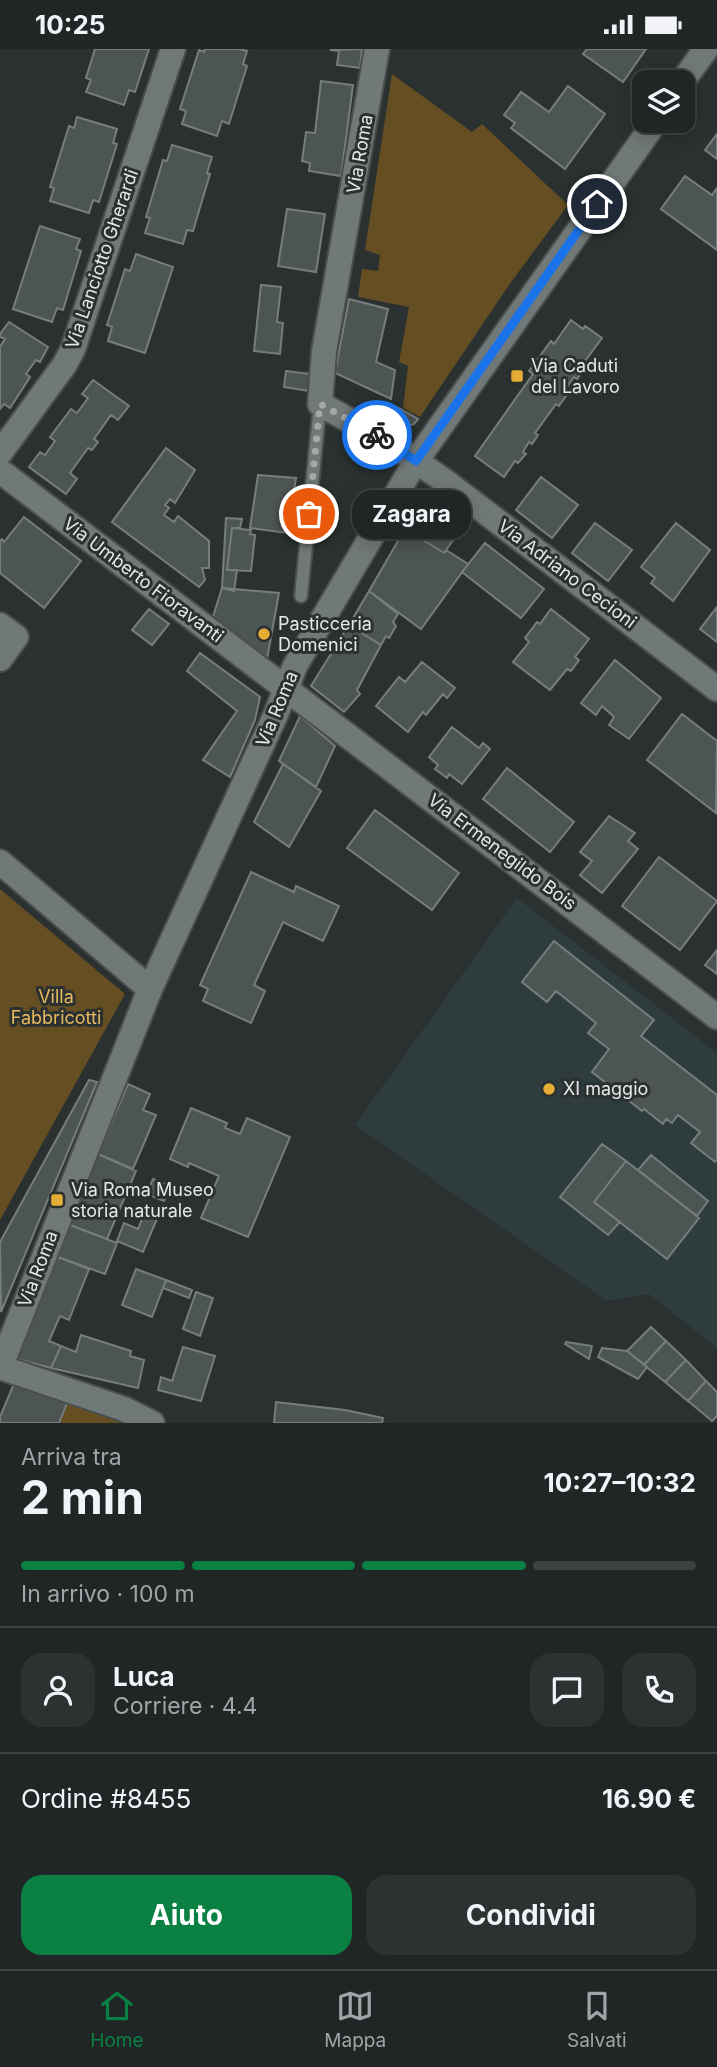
<!DOCTYPE html>
<html lang="it">
<head>
<meta charset="utf-8">
<style>
  :root { --surface:#202525; --page:#2d3132; --text:#f1f3f6; --muted:#a2a5a7; --line:#3d4242; --accent:#0b8043 }
  body { margin:0; font-family:Inter,sans-serif; background:var(--page); color:var(--text); height:100vh; display:flex; flex-direction:column; font-size:26px; white-space:nowrap }
  * { box-sizing:border-box; margin:0 }
  p { font-size:23px; color:var(--muted) }
  .icon { flex:none; width:38px; height:38px; fill:none; stroke:currentColor; stroke-width:2; stroke-linecap:round; stroke-linejoin:round }
  .map { position:relative; height:1374px; overflow:hidden }
  .sheet { display:flex; flex-direction:column; background:var(--surface); flex:1 }
  .sheet>* { flex:none }
  .tools { position:absolute; left:632px; top:21px; display:grid; gap:14px }
  .tools a { display:grid; place-items:center; width:63px; height:63px; border-radius:14px; background:var(--surface); box-shadow:0 4px 18px #0003,0 0 0 2px var(--line); font-size:35px }
  .pin { position:absolute; display:grid; place-items:center; width:60px; height:60px; color:#fff; margin:-30px; border:4px solid #fff; border-radius:50%; box-shadow:0 2px 7px #0007 }
  .courier { position:absolute; display:grid; place-items:center; width:70px; height:70px; margin:-35px; border:5px solid #1a73e8; border-radius:50%; background:#fff; color:#222; box-shadow:0 2px 9px #0007 }
  .bubble { position:absolute; height:49px; border-radius:21px; background:var(--surface); box-shadow:0 4px 18px #0003,0 0 0 2px var(--line); font-size:23px; font-weight:700; line-height:49px; text-align:center }
  .headline em { font-style:normal; font-weight:700 }
  .headline div { display:flex; flex-direction:column-reverse }
  .headline { display:flex; align-items:center; justify-content:space-between; height:119px; padding:0 21px }
  h1 { font-size:46px; font-weight:700; line-height:52px }
  .bar { display:grid; grid-template-columns:repeat(4,1fr); gap:10px 7px; align-content:center; height:84px; padding:0 21px }
  .bar i { height:9px; border-radius:5px; background:var(--line) }
  .bar .selected { background:var(--accent) }
  .bar p { grid-column:span 4 }
  .line { display:flex; align-items:center; gap:18px; padding:0 21px; border-top:2px solid var(--line) }
  .line div { flex:1 }
  .round { display:grid; place-items:center; flex:none; width:74px; height:74px; border-radius:21px; background:var(--page) }
  .action { display:flex; gap:14px; margin-top:auto; padding:14px 21px }
  .action a { flex:1; height:80px; border-radius:21px; background:var(--accent); color:#fff; font-size:28px; font-weight:700; line-height:80px; text-align:center }
  .action a+a { background:var(--page); color:var(--text) }
  .status { display:flex; justify-content:space-between; align-items:center; height:49px; padding:0 35px; background:var(--surface); direction:ltr }
  .status svg { height:19px; fill:currentColor }
  .menu { display:flex; justify-content:space-around; align-items:center; height:98px; border-top:2px solid var(--line); background:var(--surface); font-size:19px; color:var(--muted) }
  .menu a { display:grid; justify-items:center; gap:4px }
  .menu .selected { color:var(--accent) }
  .map>svg:first-child { display:block }
</style>
</head>
<body>
<div class="status"><b>10:25</b><svg viewBox="0 0 49 12"><path d="M0 12V9h3v3zM5 12V6h3v6zM10 12V3h3v9zM15 12V0h3v12zM26 1h20v11H26zM47 4h2v5h-2z"/></svg></div>
<div class="map">
<svg width="717" height="1374" viewBox="0 0 717 1374">
  <rect width="100%" height="100%" fill="#2b3131"/>
  <path fill="#2e3c3d" d="M517,849L717,1004V1299L649,1245L607,1252L355,1076Z"/>
  <path fill="#644e22" d="M392,25L472,83L482,75L568,156L509,236L420,368L403,359L408,317L399,313L409,258L358,248L362,220L378,222L380,206L365,201Z
    M0,840L125,945L0,1171Z
    M15,1332L126,1374H0V1368Z"/>
  <path fill="#4d5454" stroke="#767d7d" stroke-width="2" d="M95,0H149L135,43L129,41L124,56L86,43L91,31L86,29Z
    M205,0H240L247,2L243,15L247,17L229,75L222,72L217,87L182,75L186,62L180,60L199,1L204,3Z
    M362,0L360,19L337,16L339,2L330,1Z
    M587,0H646L623,33L583,5Z
    M321,32L353,36L341,127L309,122L310,114L302,112L306,83L315,84Z
    M568,37L605,65L565,120L511,79L515,74L504,66L521,43L549,63Z
    M77,68L117,80L113,94L117,95L99,153L93,151L89,164L50,152L54,139L50,138L69,77L74,79Z
    M717,85V110L705,101Z
    M172,96L212,108L207,124L210,125L193,182L187,181L183,195L145,184L150,169L146,168L163,111L167,112Z
    M685,127L712,146L717,139V201L661,160Z
    M287,160L325,165L316,223L278,217Z
    M40,177L80,190L76,200L81,202L63,261L57,259L52,273L13,260Z
    M136,205L173,218L145,304L108,292L112,278L107,276L125,220L130,222Z
    M261,236L281,238L277,273L283,274L280,305L254,302Z
    M349,250L388,260L376,313L395,321L391,350L335,324Z
    M571,271L583,280L585,277L602,289L580,319L583,321L577,330L574,328L562,345L566,347L559,357L556,355L535,384L538,386L532,395L529,393L523,403L526,405L518,414L515,412L504,428L475,407L533,325L529,322L551,292L554,295Z
    M9,273L48,298L40,313L36,311L26,325L30,328L10,359L4,355L0,360V298L5,290L0,288V285Z
    M286,322L311,325L309,342L284,338Z
    M93,331L129,357L118,371L111,366L94,390L98,393L92,401L88,399L70,424L77,430L66,445L29,418L40,403L45,406L55,392L50,388L71,360L77,364L88,349L82,345Z
    M399,359L418,370L414,375L405,378L393,370Z
    M166,399L195,421L175,454L170,450L165,456L169,459L164,466L174,473L178,467L209,492V519H202L205,531L199,538L112,473Z
    M258,426L296,429L287,484L250,479Z
    M541,428L578,456L552,489L516,461Z
    M425,446L463,477L444,504L405,480Z
    M24,468L81,512L44,559L0,524V492L2,490L4,493Z
    M226,469L242,470L240,479H232L227,521H237L234,542L222,539Z
    M595,474L632,501L608,532L572,504Z
    M676,474L710,501L673,552L651,534L655,529L641,518Z
    M232,479L251,481L250,485L255,486L251,522L227,521Z
    M405,480L444,504L446,501L468,515L421,580L369,542Z
    M485,494L544,540L521,569L462,523Z
    M222,539L279,544L267,610L211,574Z
    M369,542L398,565L393,573L396,577L389,589L386,587L381,596L349,576Z
    M717,558V593L700,580Z
    M149,560L169,575L152,596L132,581Z
    M551,560L589,590L575,608L579,611L571,622L567,620L550,641L513,613L529,593L525,589L537,573L540,575Z
    M349,576L381,596L357,641L360,645L344,663L311,637Z
    M200,604L260,648L255,671L230,728L203,711L237,662L187,622Z
    M615,611L661,649L629,690L609,676L614,668L602,657L596,666L581,654Z
    M422,613L455,639L447,649L443,645L426,666L423,663L408,683L376,657L399,628L405,633Z
    M682,665L717,692L716,764L647,711Z
    M300,667L335,697L316,738L279,712Z
    M452,678L479,699L483,694L490,700L462,735L449,725L447,729L435,720L438,716L429,708Z
    M283,715L321,742L289,798L254,773Z
    M507,719L574,773L550,803L483,750Z
    M375,761L459,824L432,861L347,799Z
    M609,767L635,784L628,792L638,800L602,844L580,826L592,812L580,803Z
    M659,808L717,852L680,901L622,857Z
    M251,823L294,843L296,837L339,857L323,892L283,873L254,936L265,942L251,974L203,952L208,940L200,936Z
    M554,892L654,971L641,987L717,1046V1111L715,1113L691,1094L700,1083L678,1066L672,1074L666,1070L663,1075L644,1060L642,1062L592,1023L609,1000L588,984L596,974L556,942L547,953L522,933Z
    M717,901V925L705,916Z
    M89,1031L97,1033L1,1263L0,1193Z
    M128,1035L150,1045L143,1061L156,1066L133,1120L98,1105Z
    M191,1059L227,1074L225,1079L240,1085L247,1069L290,1088L248,1188L201,1169L219,1127L189,1114L188,1118L170,1110Z
    M602,1095L626,1112L594,1153L620,1173L608,1186L560,1148Z
    M98,1105L136,1122L107,1190L70,1176Z
    M651,1106L708,1152L697,1167L638,1121Z
    M626,1112L699,1169L667,1210L594,1153Z
    M153,1130L170,1137L164,1152L146,1145Z
    M146,1160L159,1165L143,1203L117,1192L124,1174L138,1180Z
    M70,1176L117,1194L105,1225L58,1208Z
    M58,1208L89,1220L69,1271L60,1267L49,1292L61,1297L51,1319L17,1310Z
    M136,1220L166,1231L152,1268L122,1256Z
    M166,1231L192,1241L189,1249L163,1239Z
    M196,1243L213,1249L200,1287L183,1280Z
    M651,1278L666,1292L644,1316L627,1302Z
    M81,1286L131,1302L130,1307L144,1311L138,1339L51,1319L61,1297L76,1303Z
    M666,1292L686,1311L665,1333L644,1316Z
    M566,1293L592,1297L589,1310L565,1295Z
    M183,1298L215,1307L201,1352L158,1341L161,1328L172,1332Z
    M602,1299L627,1302L647,1318L638,1330L598,1308Z
    M686,1311L706,1332L688,1352L665,1333Z
    M15,1332L67,1354L59,1374H0V1368Z
    M706,1332L717,1343V1367L712,1372L688,1352Z
    M276,1353L345,1361L383,1369L382,1374H274Z"/>
  <g fill="none" stroke-linecap="round" stroke-linejoin="round">
    <defs>
      <path id="service" d="M301,547L320,355"/>
      <path id="minor" d="M377,0L324,302L320,355L392,395L446,433L717,640
        M682,33L706,0
        M0,404L65,315L73,300L173,0
        M0,422L717,968
        M0,576L16,588L0,610
        M0,813L150,940
        M0,1318L124,1360L152,1374
        M0,1319L150,940L276,665L295,617L416,412L656,72"/>
    </defs>
    <use href="#service" stroke="#494f4f" stroke-width="16"/>
    <use href="#minor" stroke="#494f4f" stroke-width="28"/>
    <use href="#service" stroke="#717878" stroke-width="12"/>
    <use href="#minor" stroke="#717878" stroke-width="24"/>
  </g>
  <g fill="none" stroke-linecap="round" stroke-linejoin="round">
    <path stroke="#a3a8a9" stroke-width="7" stroke-dasharray="0 12.6" d="M309,465L320,355L377,386"/>
    <path stroke="#1a73e8" stroke-width="9" d="M377,386L416,412L597,155"/>
  </g>
  <g fill="#e5ad35" stroke="#2b3131" stroke-width="2.5">
    <rect x="510" y="320" width="14" height="14" rx="3.5"/>
    <circle cx="264" cy="585" r="7"/>
    <circle cx="549" cy="1040" r="7"/>
    <rect x="50" y="1144" width="14" height="14" rx="3.5"/>
  </g>
  <g text-anchor="middle" stroke-width="6" stroke-linejoin="round" paint-order="stroke">
    <g font-size="18" fill="#e4e8e9" stroke="#2b3131">
      <text transform="translate(360 105) rotate(-80)" y="6">Via Roma</text>
      <text transform="translate(102 210) rotate(-71)" y="6">Via Lanciotto Gherardi</text>
      <text transform="translate(567 525) rotate(37)" y="6">Via Adriano Cecioni</text>
      <text transform="translate(143 531) rotate(37)" y="6">Via Umberto Fioravanti</text>
      <text transform="translate(277 660) rotate(-67)" y="6">Via Roma</text>
      <text transform="translate(502 803) rotate(37)" y="6">Via Ermenegildo Bois</text>
      <text transform="translate(38 1220) rotate(-69)" y="6">Via Roma</text>
    </g>
    <g font-size="18" fill="#e4e8e9" stroke="#2b3131" text-anchor="start">
      <text x="531" y="323">Via Caduti<tspan x="531" dy="21">del Lavoro</tspan></text>
      <text x="278" y="581">Pasticceria<tspan x="278" dy="21">Domenici</tspan></text>
      <text x="563" y="1046">XI maggio</text>
      <text x="71" y="1147">Via Roma Museo<tspan x="71" dy="21">storia naturale</tspan></text>
    </g>
    <g font-size="18" fill="#e7b95e" stroke="#2b3131">
      <text x="56" y="954">Villa<tspan x="56" dy="21">Fabbricotti</tspan></text>
    </g>
  </g>
</svg>
<div class="tools">
<a><svg class="icon" aria-label="layers" viewBox="0 0 24 24"><path d="M12 4l9 5-9 5-9-5zM3 14l9 5 9-5"/></svg></a>
</div>
<div class="pin" style="left:309px;top:465px;background:#ea580c"><svg class="icon" aria-label="bag" viewBox="0 0 24 24"><path d="M5 8h14l-1 12H6zM9 8a3 3 0 0 1 6 0"/></svg></div>
<div class="pin" style="left:597px;top:155px;background:#1f2937"><svg class="icon" aria-label="home" viewBox="0 0 24 24"><path d="M3 11l9-7 9 7M6 9v11h12V9"/></svg></div>
<div class="courier" style="left:377px;top:386px"><svg class="icon" aria-label="bike" viewBox="0 0 24 24"><circle cx="6" cy="16" r="4"/><circle cx="18" cy="16" r="4"/><path d="M6 16l4-8h5l3 8M10 8l3 8H6M13 5h3"/></svg></div>
<div class="bubble" style="left:352px;top:441px;width:119px">Zagara</div>
</div>
<section class="sheet">
<div class="headline"><div><h1>2 min</h1><p>Arriva tra</p></div><em>10:27–10:32</em></div>
<div class="bar"><i class="selected"></i><i class="selected"></i><i class="selected"></i><i></i><p>In arrivo · 100 m</p></div>
<div class="line" style="height:126px"><a class="round"><svg class="icon" aria-label="person" viewBox="0 0 24 24"><circle cx="12" cy="8" r="4"/><path d="M4 21q1-7 8-7t8 7"/></svg></a><div><b>Luca</b><p>Corriere · 4.4</p></div><a class="round"><svg class="icon" aria-label="chat" viewBox="0 0 24 24"><path d="M4 5h16v11H9l-5 4z"/></svg></a><a class="round"><svg class="icon" aria-label="phone" viewBox="0 0 24 24"><path d="M5 4h4l2 5-3 2q2 4 5 5l2-3 5 2v4C11 20 4 13 5 4z"/></svg></a></div>
<div class="line" style="height:91px"><div>Ordine #8455</div><b>16.90 €</b></div>
<div class="action"><a>Aiuto</a><a>Condividi</a></div>
</section>
<nav class="menu">
<a class="selected"><svg class="icon" aria-label="home" viewBox="0 0 24 24"><path d="M3 11l9-7 9 7M6 9v11h12V9"/></svg>Home</a>
<a><svg class="icon" aria-label="map" viewBox="0 0 24 24"><path d="M3 6l6-2 6 2 6-2v14l-6 2-6-2-6 2zM9 4v14M15 6v14"/></svg>Mappa</a>
<a><svg class="icon" aria-label="saved" viewBox="0 0 24 24"><path d="M7 4h10v16l-5-4-5 4z"/></svg>Salvati</a>
</nav>
</body>
</html>
